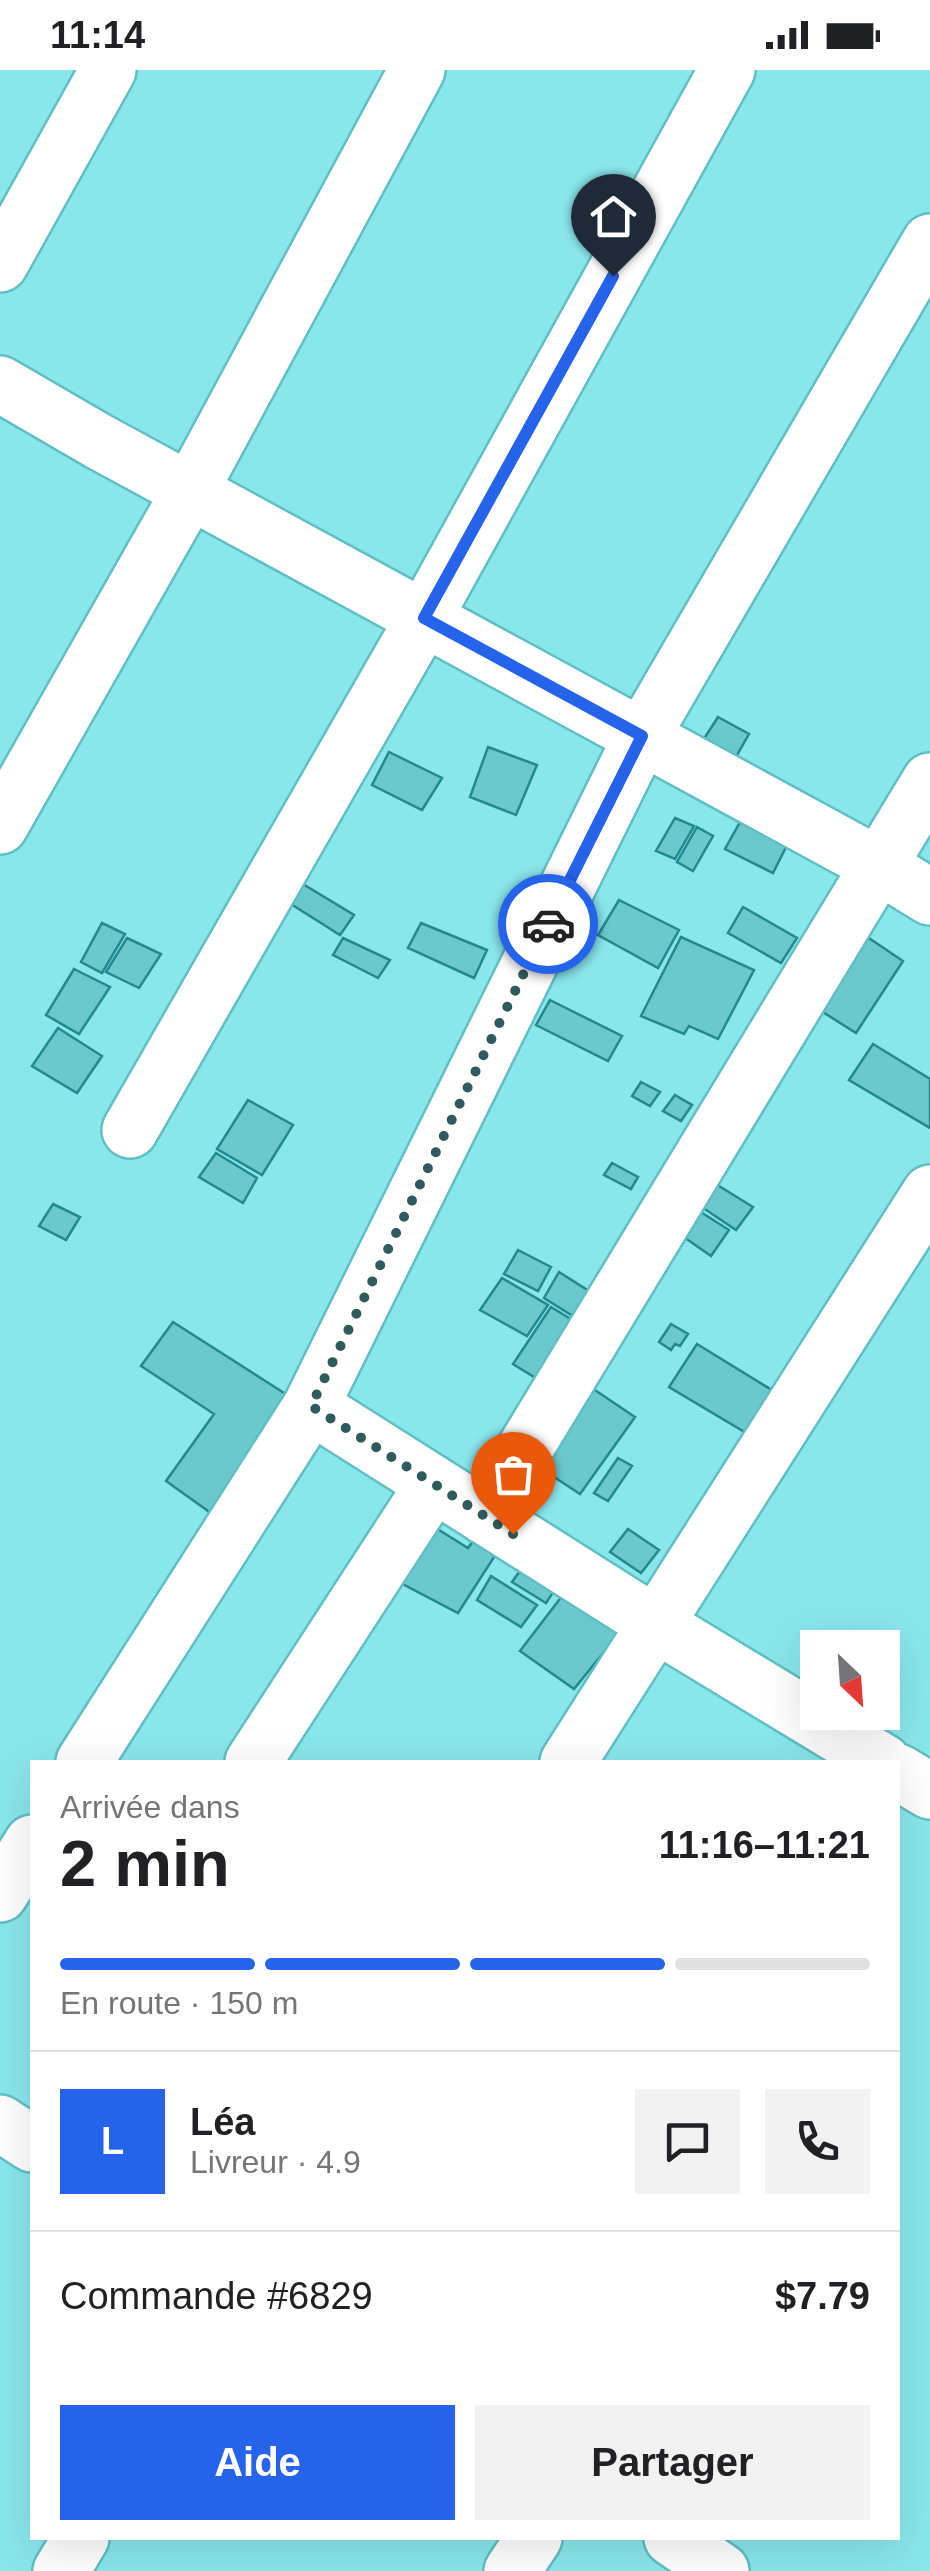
<!DOCTYPE html>
<html lang="fr">
<head>
<meta charset="utf-8">
<style>
  :root { --surface:#fff; --page:#f2f2f2; --text:#202124; --muted:#757577; --line:#e0e0e0; --accent:#2563eb }
  body { margin:0; font-family:Arial,sans-serif; background:var(--page); color:var(--text); height:100vh; display:flex; flex-direction:column; font-size:38px; white-space:nowrap }
  * { box-sizing:border-box; margin:0 }
  p { font-size:32px; color:var(--muted) }
  .icon { flex:none; width:55px; height:55px; fill:none; stroke:currentColor; stroke-width:2; stroke-linecap:round; stroke-linejoin:round }
  .map { position:relative; flex:1; overflow:hidden }
  .drawer { position:absolute; left:30px; top:1690px; width:870px; height:780px; display:flex; flex-direction:column; background:var(--surface); border-radius:0px; box-shadow:0 10px 40px #0002 }
  .drawer>* { flex:none }
  .needle { width:65px; rotate:155deg }
  .buttons { position:absolute; left:800px; top:1560px; display:grid; gap:20px }
  .buttons a { display:grid; place-items:center; width:100px; height:100px; border-radius:0px; background:var(--surface); box-shadow:0 10px 40px #0002; font-size:50px }
  .pin { position:absolute; display:grid; place-items:center; width:85px; height:85px; color:#fff; margin:-102px -42px; border-radius:50% 50% 50% 0; rotate:-45deg; box-shadow:0 0 10px #0007 }
  .pin .icon { rotate:45deg }
  .courier { position:absolute; display:grid; place-items:center; width:100px; height:100px; margin:-50px; border:8px solid #2563eb; border-radius:50%; background:#fff; color:#222; box-shadow:0 2px 12px #0007 }
  .head em { font-style:normal; font-weight:600 }
  .head div { display:flex; flex-direction:column-reverse }
  .head { display:flex; align-items:center; justify-content:space-between; height:170px; padding:0 30px }
  h1 { font-size:65px; font-weight:600; line-height:75px }
  .bar { display:grid; grid-template-columns:repeat(4,1fr); gap:15px 10px; align-content:center; height:120px; padding:0 30px }
  .bar i { height:12px; border-radius:8px; background:var(--line) }
  .bar .selected { background:var(--accent) }
  .bar p { grid-column:span 4 }
  .line { display:flex; align-items:center; gap:25px; padding:0 30px; border-top:2px solid var(--line) }
  .line div { flex:1 }
  .round { display:grid; place-items:center; flex:none; width:105px; height:105px; border-radius:0px; background:var(--page) }
  .primary-button { display:flex; gap:20px; margin-top:auto; padding:20px 30px }
  .primary-button a { flex:1; height:115px; border-radius:0px; background:var(--accent); color:#fff; font-size:40px; font-weight:600; line-height:115px; text-align:center }
  .primary-button a+a { background:var(--page); color:var(--text) }
  .status { display:flex; justify-content:space-between; align-items:center; height:70px; padding:0 50px; background:var(--surface); direction:ltr }
  .status svg { height:28px; fill:currentColor }
  .map>svg:first-child { display:block }
</style>
</head>
<body>
<div class="status"><b>11:14</b><svg viewBox="0 0 49 12"><path d="M0 12V9h3v3zM5 12V6h3v6zM10 12V3h3v9zM15 12V0h3v12zM26 1h20v11H26zM47 4h2v5h-2z"/></svg></div>
<div class="map">
<svg width="930" height="2501" viewBox="0 0 930 2501">
  <rect width="100%" height="100%" fill="#89e7ec"/>
  <path fill="#6bc9ce" stroke="#228a8f" stroke-width="2.5" d="M718,647L749,664L733,692L700,675Z
    M488,677L537,695L516,745L470,727Z
    M389,682L442,708L422,740L372,715Z
    M744,745L791,767L773,803L725,779Z
    M675,748L694,756L675,789L656,781Z
    M697,757L713,766L693,801L677,792Z
    M288,805L354,845L340,865L275,824Z
    M619,830L679,860L658,898L598,865Z
    M743,837L797,868L781,893L728,863Z
    M102,853L125,864L102,903L81,892Z
    M421,853L487,880L474,908L408,878Z
    M857,860L903,891L856,963L818,939Z
    M681,867L754,900L718,969L689,956L684,964L641,946Z
    M127,868L161,884L139,918L106,902Z
    M343,868L390,890L378,908L333,885Z
    M74,899L110,917L79,964L46,945Z
    M550,930L622,966L608,991L536,955Z
    M58,958L102,986L77,1023L32,996Z
    M873,974L930,1009V1058L849,1010Z
    M641,1012L660,1022L650,1036L632,1026Z
    M675,1025L692,1035L681,1051L663,1041Z
    M248,1030L293,1055L262,1105L217,1079Z
    M216,1083L257,1108L243,1133L199,1107Z
    M612,1093L638,1107L631,1119L604,1105Z
    M698,1103L753,1137L736,1160L684,1125Z
    M53,1134L80,1147L66,1170L39,1156Z
    M696,1139L729,1160L711,1186L678,1163Z
    M518,1180L551,1197L538,1221L504,1204Z
    M559,1202L592,1223L576,1248L544,1228Z
    M502,1208L548,1235L527,1266L480,1240Z
    M551,1237L577,1253L539,1310L513,1294Z
    M173,1252L295,1330L215,1446L166,1411L214,1344L141,1296Z
    M671,1254L688,1264L680,1276L675,1274L671,1280L659,1272Z
    M697,1274L775,1322L748,1364L669,1317Z
    M577,1308L635,1347L580,1424L533,1393Z
    M618,1388L632,1396L608,1431L594,1423Z
    M431,1455L468,1478L473,1471L496,1484L458,1543L395,1510Z
    M628,1459L659,1480L641,1503L610,1482Z
    M533,1483L566,1503L546,1533L512,1512Z
    M491,1506L537,1535L521,1557L477,1530Z
    M572,1513L625,1556L574,1619L520,1581Z"/>
  <g fill="none" stroke-linecap="round" stroke-linejoin="round">
    <defs>
      <path id="minor" d="M0,194L108,0
        M0,314L98,371L878,795L930,827
        M0,756L190,421L417,0
        M130,1060L424,548L727,0
        M311,1336L657,1555L883,1692
        M484,1446L930,711
        M84,1692L311,1336L642,666L930,172
        M253,1692L433,1415
        M568,1692L930,1123
        M898,1702L930,1721
        M0,1824L32,1773
        M0,2053L32,2074
        M672,2468L721,2501
        M61,2501L81,2468
        M512,2501L534,2468"/>
    </defs>
    <use href="#minor" stroke="#60bfc4" stroke-width="60"/>
    <use href="#minor" stroke="#fff" stroke-width="55"/>
  </g>
  <g fill="none" stroke-linecap="round" stroke-linejoin="round">
    <path stroke="#305b5d" stroke-width="10" stroke-dasharray="0 18" d="M513,1464L311,1336L548,854"/>
    <path stroke="#2563eb" stroke-width="12" d="M548,854L642,666L424,548L613,206"/>
  </g>
</svg>
<div class="buttons">
<a><svg class="needle" viewBox="-14 -14 28 28"><path d="M0-13l5 13h-10z" fill="#e53935"/><path d="M0 13l5-13h-10z" fill="#757577"/></svg></a>
</div>
<div class="pin" style="left:513px;top:1464px;background:#ea580c"><svg class="icon" aria-label="bag" viewBox="0 0 24 24"><path d="M5 8h14l-1 12H6zM9 8a3 3 0 0 1 6 0"/></svg></div>
<div class="pin" style="left:613px;top:206px;background:#1f2937"><svg class="icon" aria-label="home" viewBox="0 0 24 24"><path d="M3 11l9-7 9 7M6 9v11h12V9"/></svg></div>
<div class="courier" style="left:548px;top:854px"><svg class="icon" aria-label="car" viewBox="0 0 24 24"><path d="M5 17H2v-5l4-1 3-4h7l3 4 3 1v5h-3M9 17h6M6 11h13"/><circle cx="7" cy="17" r="2"/><circle cx="17" cy="17" r="2"/></svg></div>
<section class="drawer">
<div class="head"><div><h1>2 min</h1><p>Arrivée dans</p></div><em>11:16–11:21</em></div>
<div class="bar"><i class="selected"></i><i class="selected"></i><i class="selected"></i><i></i><p>En route · 150 m</p></div>
<div class="line" style="height:180px"><b class="round" style="background:var(--accent);color:#fff">L</b><div><b>Léa</b><p>Livreur · 4.9</p></div><a class="round"><svg class="icon" aria-label="chat" viewBox="0 0 24 24"><path d="M4 5h16v11H9l-5 4z"/></svg></a><a class="round"><svg class="icon" aria-label="phone" viewBox="0 0 24 24"><path d="M5 4h4l2 5-3 2q2 4 5 5l2-3 5 2v4C11 20 4 13 5 4z"/></svg></a></div>
<div class="line" style="height:130px"><div>Commande #6829</div><b>$7.79</b></div>
<div class="primary-button"><a>Aide</a><a>Partager</a></div>
</section>
</div>
</body>
</html>
